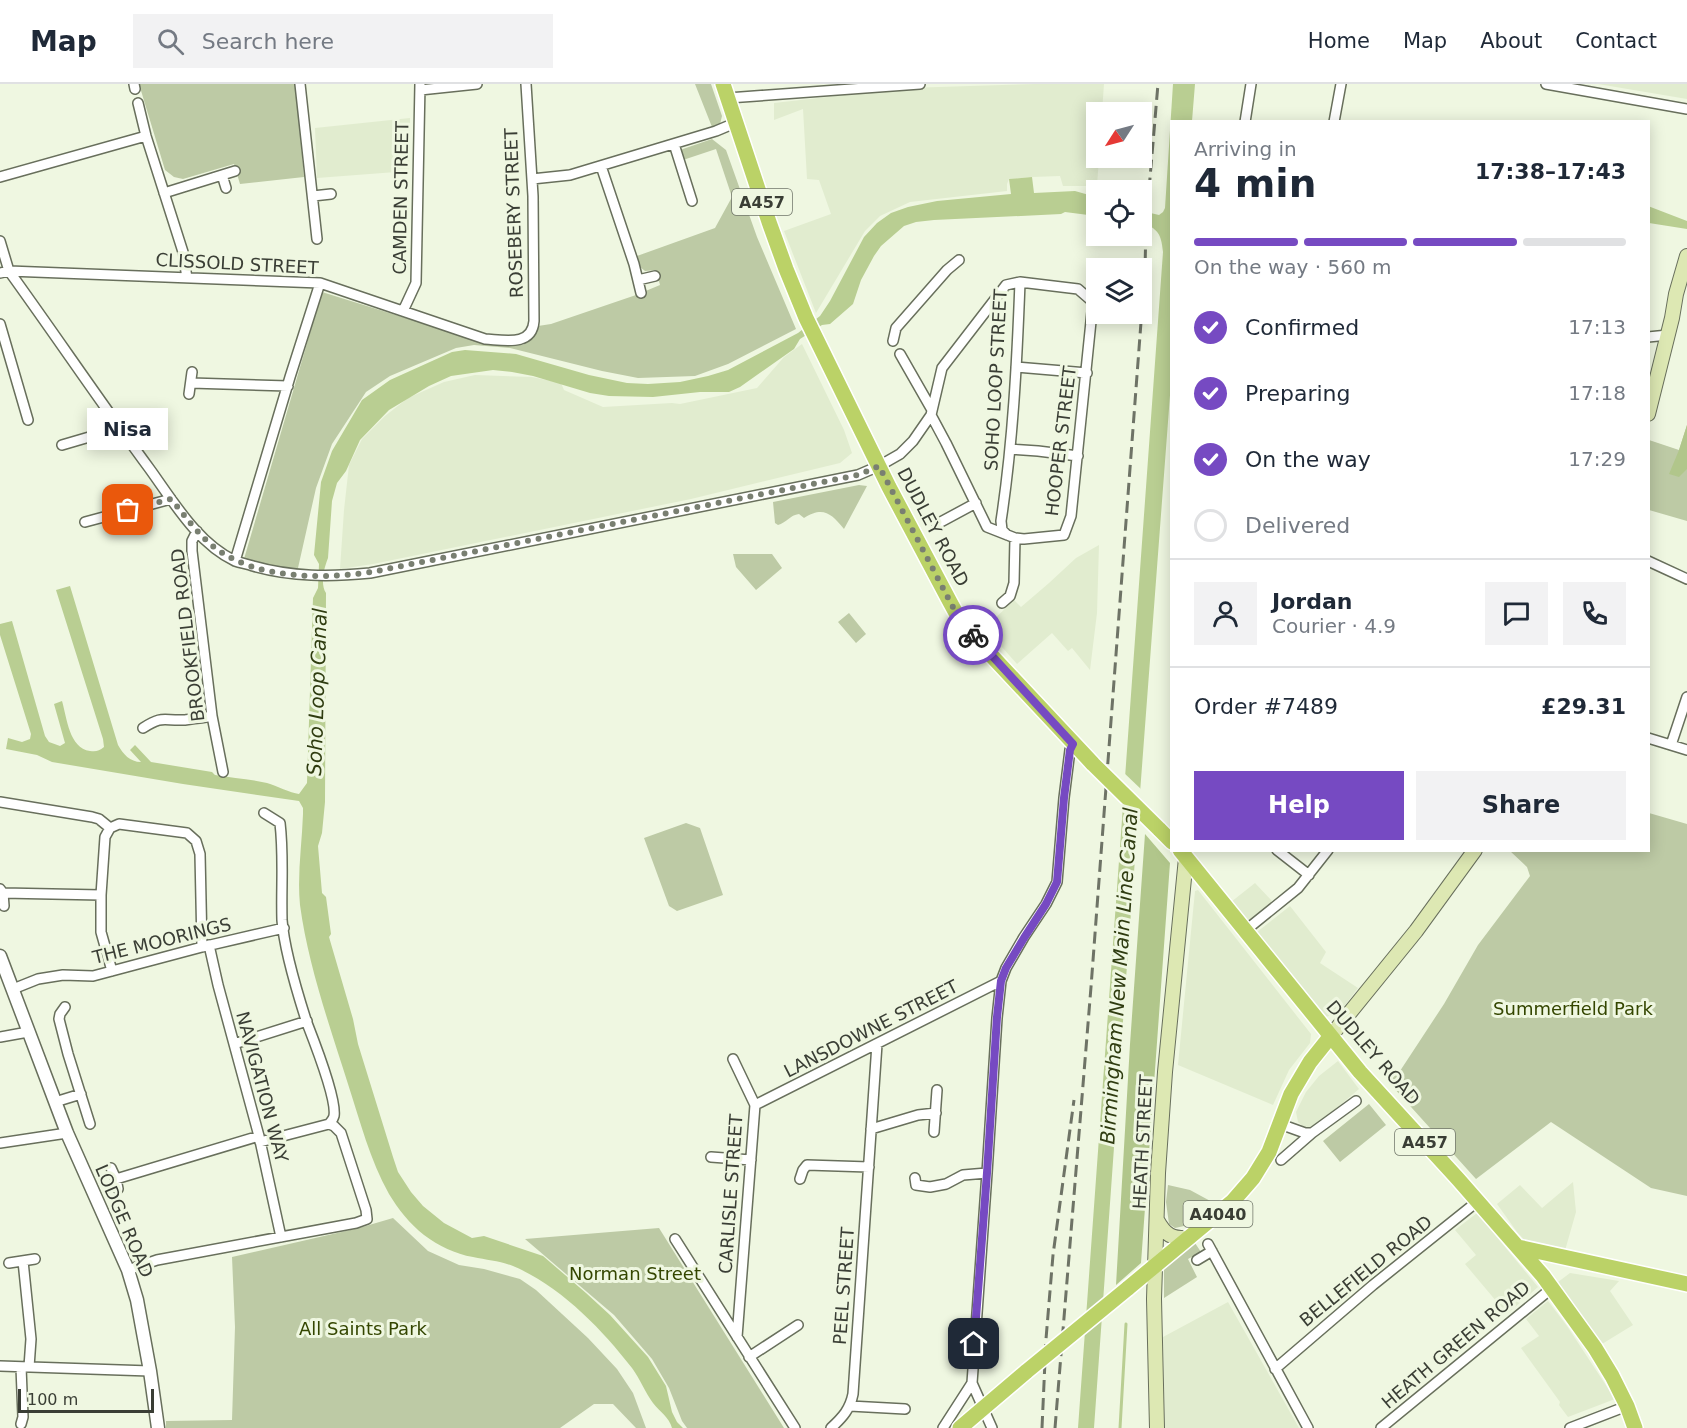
<!DOCTYPE html>
<html lang="en">
<head>
<meta charset="utf-8">
<style>
  :root { --surface:#fff; --page:#f2f2f3; --text:#1f2937; --muted:#747a83; --line:#e0e1e3; --accent:#764ac2 }
  body { margin:0; font-family:"DejaVu Sans",sans-serif; background:var(--page); color:var(--text); height:100vh; display:flex; flex-direction:column; font-size:22px; white-space:nowrap }
  * { box-sizing:border-box; margin:0 }
  p { font-size:20px; color:var(--muted) }
  .icon { flex:none; width:33px; height:33px; fill:none; stroke:currentColor; stroke-width:2; stroke-linecap:round; stroke-linejoin:round }
  .map { position:relative; flex:1; overflow:hidden }
  .drawer { position:absolute; left:1170px; top:36px; width:480px; height:732px; display:flex; flex-direction:column; background:var(--surface); border-radius:0px; box-shadow:0 3px 15px #0003 }
  .drawer>* { flex:none }
  .needle { width:39px; rotate:234deg }
  .buttons { position:absolute; left:1086px; top:18px; display:grid; gap:12px }
  .buttons a { display:grid; place-items:center; width:66px; height:66px; border-radius:0px; background:var(--surface); box-shadow:0 3px 15px #0003; font-size:30px }
  .scale { position:absolute; left:18px; bottom:15px; width:136px; box-sizing:border-box; padding-left:6px; border:3px solid #3a3e35; border-top:0; font-size:16px; line-height:21px; white-space:nowrap; color:#3a3e35; -webkit-text-stroke:4px #eff7e1; paint-order:stroke }
  .pin { position:absolute; display:grid; place-items:center; width:51px; height:51px; color:#fff; margin:-26px; border-radius:12px; box-shadow:0 3px 9px #0006 }
  .courier { position:absolute; display:grid; place-items:center; width:60px; height:60px; margin:-30px; border:4px solid #764ac2; border-radius:50%; background:#fff; color:#222; box-shadow:0 2px 8px #0007 }
  .bubble { position:absolute; height:42px; border-radius:0px; background:var(--surface); box-shadow:0 3px 15px #0003; font-size:20px; font-weight:700; line-height:42px; text-align:center }
  .headline em { font-style:normal; font-weight:700 }
  .headline div { display:flex; flex-direction:column-reverse }
  .headline { display:flex; align-items:center; justify-content:space-between; height:102px; padding:0 24px }
  h1 { font-size:39px; font-weight:700; line-height:45px }
  .bar { display:grid; grid-template-columns:repeat(4,1fr); gap:9px 6px; align-content:center; height:72px; padding:0 24px }
  .bar i { height:8px; border-radius:4px; background:var(--line) }
  .bar .on { background:var(--accent) }
  .bar p { grid-column:span 4 }
  .line { display:flex; align-items:center; gap:15px; padding:0 24px; border-top:2px solid var(--line) }
  .line div { flex:1 }
  .round { display:grid; place-items:center; flex:none; width:63px; height:63px; border-radius:0px; background:var(--page) }
  ol { padding:0 24px; list-style:none }
  li { display:flex; align-items:center; gap:18px; height:66px }
  li p { margin-inline-start:auto }
  li .icon { padding:6px; border-radius:50%; background:var(--accent); color:#fff; stroke-width:4 }
  li:last-child { color:var(--muted) }
  li i { width:33px; height:33px; border:3px solid var(--line); border-radius:50% }
  .cta { display:flex; gap:12px; margin-top:auto; padding:12px 24px }
  .cta a { flex:1; height:69px; border-radius:0px; background:var(--accent); color:#fff; font-size:24px; font-weight:700; line-height:69px; text-align:center }
  .cta a+a { background:var(--page); color:var(--text) }
  header { display:flex; align-items:center; gap:36px; box-sizing:border-box; height:84px; padding:0 30px; background:var(--surface); border-bottom:2px solid var(--line) }
  header strong { font-size:28px }
  nav { display:flex; gap:33px; margin-inline-start:auto; font-size:21px }
  .search { width:420px; height:54px; background:var(--page); display:flex; align-items:center; gap:15px; box-sizing:border-box; padding:0 21px; border-radius:0px; color:var(--muted); font-size:22px }
  .map>svg:first-child { display:block }
</style>
</head>
<body>
<header>
<strong>Map</strong>
<div class="search"><svg class="icon" aria-label="search" viewBox="0 0 24 24"><circle cx="10" cy="10" r="6"/><path d="M15 15l6 6"/></svg>Search here</div>
<nav><a>Home</a><a>Map</a><a>About</a><a>Contact</a></nav>
</header>
<div class="map">
<svg width="1687" height="1344" viewBox="0 0 1687 1344">
  <rect width="100%" height="100%" fill="#eff7e1"/>
  <path fill="#e1eccf" d="M1035,0H1104L1102,28H1096V74H1099L1097,102H1063L1060,92L1032,93L1009,95L1007,100V107L910,118L880,132L865,147L816,229L784,147L831,130L819,96L807,95L803,25L774,36V19L907,4Z
    M1598,0H1687V15Z
    M410,34L409,87L317,94L315,44Z
    M802,260L844,346L852,369L840,379L691,415L373,480L340,485L344,426L349,381L362,355L385,332L408,314L444,298L475,291L532,293L561,299L564,306L603,323L672,319L680,320L757,304L784,273Z
    M1099,461L1097,529L1090,586L1072,564L1068,567L1052,549L1017,580L985,544L1014,516L1021,523L1049,499L1076,474Z
    M1255,799L1272,817L1248,837L1231,818Z
    M1198,806L1311,950L1310,959L1289,986L1273,1021L1178,981L1195,807Z
    M1290,822L1326,868L1320,879L1358,904L1340,928L1326,933L1257,848Z
    M1338,977L1359,1005L1313,1044L1304,1043L1298,1038L1296,1028L1306,1008L1319,992Z
    M1573,1098L1576,1128L1564,1170L1530,1162L1517,1148L1497,1120L1520,1101L1542,1124Z
    M1477,1129L1538,1203L1507,1230L1465,1180L1476,1171L1455,1146Z
    M1570,1189L1619,1197L1610,1207L1633,1241L1602,1260L1558,1198Z
    M1548,1217L1567,1242L1615,1315L1568,1333L1559,1321L1560,1318L1521,1264L1539,1252L1526,1235Z
    M1228,1218L1299,1344H1165L1163,1253Z"/>
  <path fill="#bdcaa5" d="M139,0H296L304,93L240,100L234,80L183,95L174,93L165,86Z
    M695,0H711L722,32L720,40L712,43Z
    M712,55L726,66L757,153L796,245L728,280L695,292L638,294L602,287L510,264L474,261L456,264L390,292L366,308L332,360L316,404L298,484L273,483L244,475L322,208L492,261H523L531,254L538,242L551,240L636,211L660,201L656,186L645,187L640,183L637,172L715,144L732,113L716,65L683,76L680,66Z
    M1687,341V437L1649,426L1648,358L1649,356L1679,366Z
    M859,401L867,402L844,445C831,429 823,422 804,434L799,430C790,431 786,439 778,441L775,439L773,418Z
    M733,470H772L782,484L756,506L736,483Z
    M849,529L866,550L856,559L838,538Z
    M1649,729L1687,740V1112L1651,1104L1551,1038L1476,1095L1384,993L1400,987L1444,920L1478,861L1530,792L1527,783L1510,767L1648,766Z
    M686,739L700,744L723,811L677,827L669,822L644,754Z
    M1369,1020L1386,1041L1340,1078L1323,1057Z
    M1168,1101L1190,1106L1214,1119L1184,1142L1175,1144L1169,1140L1166,1118Z
    M393,1134L428,1167L459,1181L484,1185L520,1195L536,1206L588,1254L617,1285L633,1309L646,1344H636L613,1320H594L560,1344H166V1337L232,1336L235,1243L232,1173L359,1144Z
    M659,1144L784,1344H687L682,1337L669,1304L652,1275L614,1231L525,1155Z
    M1195,1159L1201,1168L1188,1175L1197,1193L1164,1214V1184Z"/>
  <path fill="#b1c68b" d="M1687,341V385L1679,393L1669,390L1679,366Z
    M1145,750L1170,779L1141,1179L1116,1201L1130,960Z"/>
  <path fill="#b9ce92" d="M1173,0H1195L1192,37L1172,38L1171,298L1127,881L1094,1344H1078L1163,168C1161,148 1158,147 1142,137V127L1159,131L1163,128L1165,124Z
    M1032,93L1034,109L1075,107L1096,113V132L1065,128L1061,130L934,136L916,138L904,142L881,162L874,172L861,196L853,220L830,240L822,241L800,255L794,265L740,303L729,308H700L653,313L609,312L590,309L533,292L512,288L493,286L451,292L429,302L389,326L360,356L346,387L337,399L332,417L328,474C324,484 320,500 326,509L325,718L322,749L318,762L322,809L326,813L331,850L329,853L353,935L358,960L393,1073L398,1088L411,1108L423,1122L444,1139L472,1154L484,1152L543,1172L586,1209L610,1231L648,1273L666,1302L672,1328L677,1338L683,1344H672C669,1333 660,1328 653,1319C645,1308 640,1295 632,1284C601,1244 560,1202 513,1182C500,1177 487,1176 473,1173C455,1170 439,1162 424,1151C410,1140 398,1125 389,1110C370,1076 360,1037 348,1000C330,943 308,881 300,821C297,791 302,760 303,730V724L299,717L183,700L52,678L37,671L6,665L8,654L22,658L30,655L31,650L0,551V540L12,537L45,652L49,658L60,662L65,659L54,620L62,617C67,634 69,664 90,667C96,668 99,667 104,663L103,655L56,506L70,502L118,661C123,670 130,678 141,678L130,666L135,661L151,678L212,688L215,691C232,694 250,695 267,699C277,702 290,709 299,710L307,699L313,514L318,504L319,480L314,471L321,398L332,367L362,316L390,296L452,268L465,266L516,270L589,291L627,299L648,300L680,298L708,292L728,286L798,249L820,232L830,217L864,153L877,139L891,129L908,123L937,117L1011,110L1009,95Z
    M1648,122L1687,137V145L1649,139Z"/>
  <path fill="#eff7e1" d="M1122,687L1143,707L1140,745L1120,725Z"/>
  <g fill="none" stroke-linecap="round" stroke-linejoin="round">
    <path stroke="#b9ce92" stroke-width="3" d="M1120,1344L1126,1240"/>
    <defs>
      <path id="minor" d="M134,0L135,5
        M300,0L317,155
        M1546,0L1687,25
        M420,6L477,0
        M728,14L920,0
        M138,19L146,52L183,168L187,194
        M1245,38L1251,0
        M1334,38L1341,0
        M674,60L692,117
        M601,82L634,180L641,209
        M222,91L226,104
        M0,93L146,52
        M532,95L570,91L716,47L735,39
        M164,109L235,87
        M313,112L331,110
        M0,157L9,187C56,252 101,319 149,384C173,417 197,459 235,477C241,479 247,480 253,482C292,493 330,493 370,489L858,391L879,382L900,370L913,357L931,331L942,284L1006,201L1020,198L1078,205L1093,218L1071,432L1064,451L1024,455L1015,454L987,443L946,359L931,331
        M0,189L9,187L320,199L485,255C504,256 532,263 534,237L533,112L526,0
        M638,196L655,192
        M403,227L416,199L420,0
        M0,240L28,336
        M1648,253L1668,251
        M893,257L896,244L947,186L959,176
        M900,270L932,326
        M1016,283L1087,289
        M191,299L288,302
        M189,310L192,288
        M62,361L120,344
        M1010,365L1038,367L1078,372
        M85,438L171,415
        M937,440L976,419
        M197,447L192,457V467L212,632L223,688
        M1007,451L1002,446L1001,437C1013,358 1017,278 1020,198
        M235,477L290,293L320,199
        M1648,477L1687,495
        M1002,519L1010,512L1014,499L1015,454
        M143,644C163,631 163,637 184,636C193,635 203,634 212,632
        M1648,654L1687,666
        M1671,661L1687,613
        M0,718L92,733L99,735L110,744
        M264,729L280,739C284,773 281,802 282,836C284,865 298,911 307,939C314,957 337,1015 334,1032C333,1036 331,1037 329,1040
        M1277,766L1309,791
        M0,805L3,809L4,822
        M3,809L101,811
        M1246,846L1298,804L1328,766
        M209,861L218,901L259,1052L281,1153
        M112,887L101,848V811L105,753L110,744L119,740L187,749L196,757L200,770L202,863
        M13,905L38,895L63,891L93,892L202,863L284,844
        M65,923L60,930L59,935L68,970L90,1040
        M0,953L28,948
        M234,960L307,937
        M733,975L755,1021L737,1253
        M55,1018L81,1010
        M755,1021L1001,897
        M1280,1040L1305,1049H1312
        M871,1045L918,1031L936,1029
        M934,1048L937,1006
        M0,1059L67,1049
        M711,1073L751,1076
        M1281,1076L1312,1049L1356,1017
        M111,1084L116,1095L118,1105
        M915,1094L916,1101L930,1103L946,1100L963,1091L987,1089
        M116,1095L259,1052
        M800,1095L803,1086L807,1081L869,1083
        M675,1155L795,1344
        M1208,1160L1308,1344
        M1197,1176L1212,1167
        M23,1177L31,1255L29,1283
        M9,1179L35,1175
        M128,1186L157,1176L356,1139L367,1135L366,1126L341,1049L334,1042L329,1040L260,1058
        M749,1273L798,1241
        M0,1282L150,1287
        M1275,1285L1373,1201L1478,1117
        M850,1322L905,1325
        M21,1340L23,1333L21,1283
        M831,1344C843,1333 850,1325 853,1310L877,960
        M943,1344L972,1299
        M992,1344L972,1299L987,1089L997,934L1001,897L1006,884L1024,853L1046,820L1057,798L1064,714L1070,666L1073,660
        M1381,1344L1552,1204
        M1570,1344L1627,1322"/>
      <path id="tertiary" d="M0,872L67,1049L128,1186L137,1216L150,1287L158,1344"/>
      <path id="secondary" d="M1648,330L1672,234L1676,210L1687,172
        M1330,953L1416,847L1475,766
        M1157,1136C1165,1151 1172,1155 1189,1154
        M1157,1344L1154,1215L1158,1089L1165,988L1186,774"/>
      <path id="primary" d="M723,0L769,138L786,185L806,234L889,403L950,518L956,529L975,554L1093,680
        M1159,745L1172,758
        M1180,766L1360,988L1458,1095L1543,1192L1595,1264L1612,1292L1627,1322L1635,1344
        M1518,1163L1687,1200
        M1127,1205L1233,1117L1253,1094L1269,1068L1291,1010L1310,978L1330,953
        M960,1344L1027,1287"/>
    </defs>
    <use href="#minor" stroke="#686f5c" stroke-width="12"/>
    <use href="#tertiary" stroke="#686f5c" stroke-width="15"/>
    <use href="#secondary" stroke="#686f5c" stroke-width="16"/>
    <use href="#primary" stroke="#fff" stroke-width="18"/>
    <use href="#minor" stroke="#fff" stroke-width="9"/>
    <use href="#tertiary" stroke="#fff" stroke-width="12"/>
    <use href="#secondary" stroke="#dde8b3" stroke-width="14"/>
    <use href="#primary" stroke="#bbd267" stroke-width="15"/>
    <path stroke="#6e7366" stroke-width="3" stroke-dasharray="12 6" stroke-linecap="butt" d="M1042,1344L1046,1255L1053,1171L1074,1016
      M1055,1344L1091,903L1145,185L1146,141L1158,0"/>
    <defs>
      <path id="primary-bridge" d="M1093,680L1159,745
        M1027,1287L1127,1205"/>
    </defs>
    <use href="#primary-bridge" stroke="#fff" stroke-width="18" stroke-linecap="butt"/>
    <use href="#primary-bridge" stroke="#bbd267" stroke-width="15"/>
  </g>
  <g fill="none" stroke-linecap="round" stroke-linejoin="round">
    <path stroke="#797f71" stroke-width="6" stroke-dasharray="0 10.8" d="M128,426L171,415C185,432 197,449 214,463C257,497 331,496 382,486L858,391L879,382L956,529L973,551"/>
    <path stroke="#764ac2" stroke-width="8" d="M973,551L1073,660L1070,666L1064,714L1057,798L1046,820L1024,854L1006,884L1001,897L997,933L987,1089L974,1260"/>
  </g>
  <g text-anchor="middle" stroke-width="6" stroke-linejoin="round" paint-order="stroke">
    <g fill="#eff7e1" stroke="#707669" stroke-width="1.5">
      <rect x="732" y="105" width="60" height="26" rx="4.5"/>
      <rect x="1395" y="1045" width="60" height="26" rx="4.5"/>
      <rect x="1183.5" y="1117" width="69" height="26" rx="4.5"/>
    </g>
    <g font-size="16" font-weight="bold" fill="#3a3e35">
      <text x="762" y="124">A457</text>
      <text x="1425" y="1064">A457</text>
      <text x="1218" y="1136">A4040</text>
    </g>
    <g font-size="18" fill="#3a3e35" stroke="#eff7e1">
      <text transform="translate(401 114) rotate(-89)" y="6">CAMDEN STREET</text>
      <text transform="translate(514 129) rotate(-92)" y="6">ROSEBERY STREET</text>
      <text transform="translate(237 180) rotate(3)" y="6">CLISSOLD STREET</text>
      <text transform="translate(996 296) rotate(-87)" y="6">SOHO LOOP STREET</text>
      <text transform="translate(1061 357) rotate(-83)" y="6">HOOPER STREET</text>
      <text transform="translate(933 443) rotate(62)" y="6">DUDLEY ROAD</text>
      <text transform="translate(188 551) rotate(-97)" y="6">BROOKFIELD ROAD</text>
      <text transform="translate(162 857) rotate(-14)" y="6">THE MOORINGS</text>
      <text transform="translate(871 945) rotate(-27)" y="6">LANSDOWNE STREET</text>
      <text transform="translate(1373 969) rotate(49)" y="6">DUDLEY ROAD</text>
      <text transform="translate(262 1003) rotate(75)" y="6">NAVIGATION WAY</text>
      <text transform="translate(1143 1058) rotate(-87)" y="6">HEATH STREET</text>
      <text transform="translate(731 1110) rotate(-86)" y="6">CARLISLE STREET</text>
      <text transform="translate(124 1137) rotate(67)" y="6">LODGE ROAD</text>
      <text transform="translate(1366 1187) rotate(-39)" y="6">BELLEFIELD ROAD</text>
      <text transform="translate(844 1202) rotate(-86)" y="6">PEEL STREET</text>
      <text transform="translate(1456 1261) rotate(-40)" y="6">HEATH GREEN ROAD</text>
    </g>
    <g font-size="18" fill="#344600" stroke="#eff7e1">
      <text x="1573" y="931">Summerfield Park</text>
      <text x="635" y="1196">Norman Street</text>
      <text x="363" y="1251">All Saints Park</text>
    </g>
    <g font-size="20" font-style="italic" fill="#2f3c10" stroke="#eff7e1">
      <text transform="translate(317 608) rotate(-88)" y="7">Soho Loop Canal</text>
      <text transform="translate(1119 892) rotate(-86)" y="7">Birmingham New Main Line Canal</text>
    </g>
  </g>
</svg>
<div class="buttons">
<a><svg class="needle" viewBox="-14 -14 28 28"><path d="M0-13l5 13h-10z" fill="#e53935"/><path d="M0 13l5-13h-10z" fill="#747a83"/></svg></a>
<a><svg class="icon" aria-label="locate" viewBox="0 0 24 24"><circle cx="12" cy="12" r="6"/><path d="M12 2v4M12 18v4M2 12h4M18 12h4"/></svg></a>
<a><svg class="icon" aria-label="layers" viewBox="0 0 24 24"><path d="M12 4l9 5-9 5-9-5zM3 14l9 5 9-5"/></svg></a>
</div>
<div class="scale">100 m</div>
<div class="pin" style="left:128px;top:426px;background:#ea580c"><svg class="icon" aria-label="bag" viewBox="0 0 24 24"><path d="M5 8h14l-1 12H6zM9 8a3 3 0 0 1 6 0"/></svg></div>
<div class="pin" style="left:974px;top:1260px;background:#1f2937"><svg class="icon" aria-label="home" viewBox="0 0 24 24"><path d="M3 11l9-7 9 7M6 9v11h12V9"/></svg></div>
<div class="courier" style="left:973px;top:551px"><svg class="icon" aria-label="bike" viewBox="0 0 24 24"><circle cx="6" cy="16" r="4"/><circle cx="18" cy="16" r="4"/><path d="M6 16l4-8h5l3 8M10 8l3 8H6M13 5h3"/></svg></div>
<div class="bubble" style="left:87px;top:324px;width:81px">Nisa</div>
<section class="drawer">
<div class="headline"><div><h1>4 min</h1><p>Arriving in</p></div><em>17:38–17:43</em></div>
<div class="bar"><i class="on"></i><i class="on"></i><i class="on"></i><i></i><p>On the way · 560 m</p></div>
<ol>
<li><svg class="icon" aria-label="check" viewBox="0 0 24 24"><path d="M5 12l5 5 9-10"/></svg>Confirmed<p>17:13</p></li>
<li><svg class="icon" aria-label="check" viewBox="0 0 24 24"><path d="M5 12l5 5 9-10"/></svg>Preparing<p>17:18</p></li>
<li><svg class="icon" aria-label="check" viewBox="0 0 24 24"><path d="M5 12l5 5 9-10"/></svg>On the way<p>17:29</p></li>
<li><i></i>Delivered</li>
</ol>
<div class="line" style="height:108px"><a class="round"><svg class="icon" aria-label="person" viewBox="0 0 24 24"><circle cx="12" cy="8" r="4"/><path d="M4 21q1-7 8-7t8 7"/></svg></a><div><b>Jordan</b><p>Courier · 4.9</p></div><a class="round"><svg class="icon" aria-label="chat" viewBox="0 0 24 24"><path d="M4 5h16v11H9l-5 4z"/></svg></a><a class="round"><svg class="icon" aria-label="phone" viewBox="0 0 24 24"><path d="M5 4h4l2 5-3 2q2 4 5 5l2-3 5 2v4C11 20 4 13 5 4z"/></svg></a></div>
<div class="line" style="height:78px"><div>Order #7489</div><b>£29.31</b></div>
<div class="cta"><a>Help</a><a>Share</a></div>
</section>
</div>
</body>
</html>
